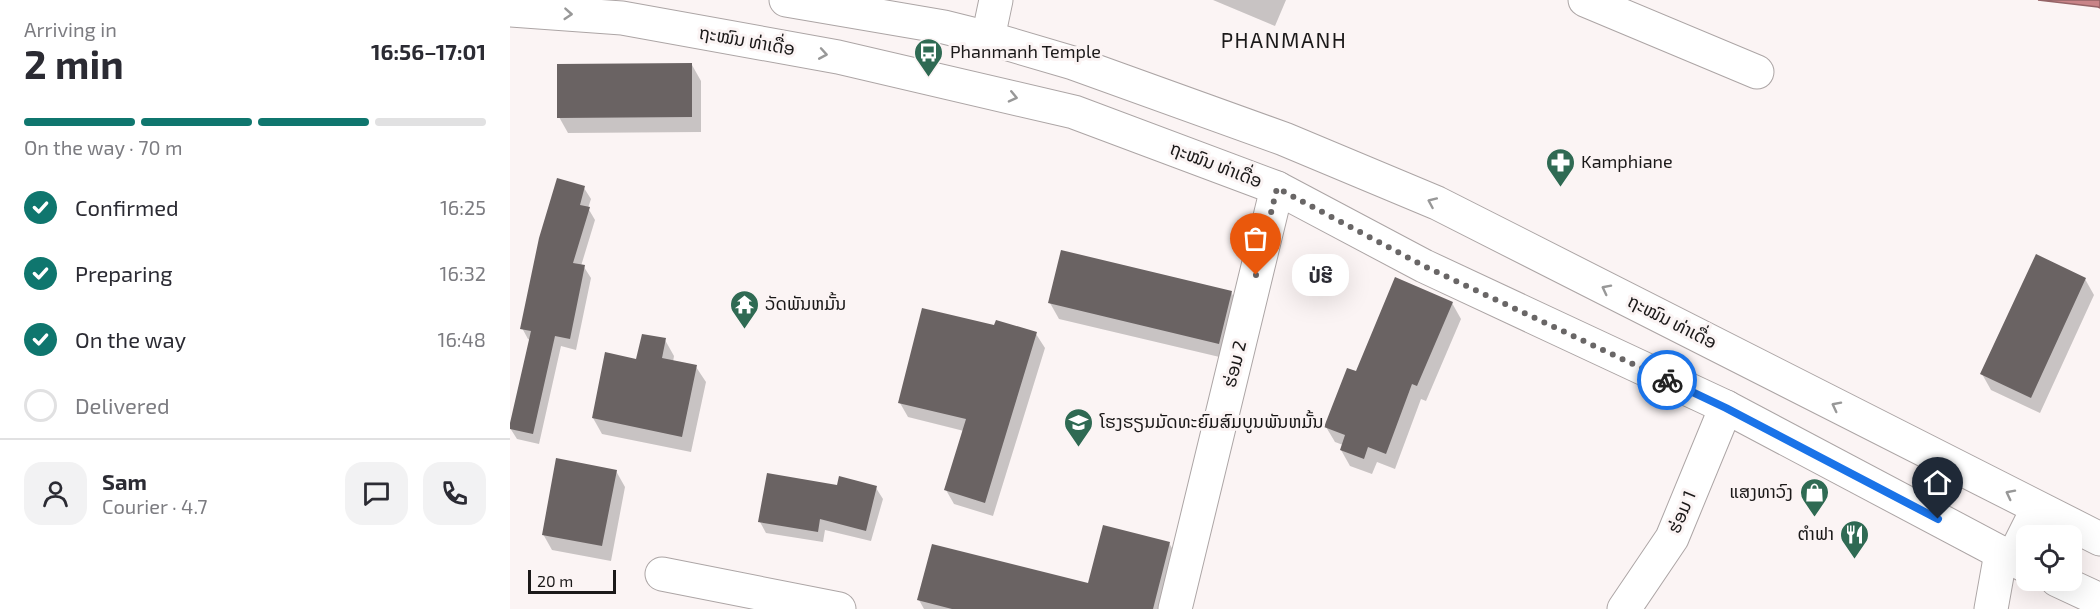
<!DOCTYPE html>
<html lang="en">
<head>
<meta charset="utf-8">
<style>
  :root { --surface:#fff; --page:#f2f2f3; --text:#2b2b33; --muted:#7c7c81; --line:#e1e1e2; --accent:#0f766e }
  body { margin:0; font-family:"Exo 2","Noto Sans Lao",sans-serif; background:var(--page); color:var(--text); height:100vh; display:flex; flex-direction:column; font-size:22px; white-space:nowrap }
  * { box-sizing:border-box; margin:0 }
  p { font-size:20px; color:var(--muted) }
  .icon { flex:none; width:33px; height:33px; fill:none; stroke:currentColor; stroke-width:2; stroke-linecap:round; stroke-linejoin:round }
  .map { position:relative; flex:1; overflow:hidden }
  .panel { display:flex; flex-direction:column; background:var(--surface); width:510px }
  .panel>* { flex:none }
  .tools { position:absolute; left:1506px; top:525px; display:grid; gap:12px }
  .tools a { display:grid; place-items:center; width:66px; height:66px; border-radius:12px; background:var(--surface); box-shadow:0 6px 24px #0002; font-size:30px }
  .scale { position:absolute; left:18px; bottom:15px; width:88px; box-sizing:border-box; padding-left:6px; border:3px solid #1b1919; border-top:0; font-size:16px; line-height:21px; white-space:nowrap; color:#1b1919; -webkit-text-stroke:4px #fbf4f4; paint-order:stroke }
  .pin { position:absolute; display:grid; place-items:center; width:51px; height:51px; color:#fff; margin:-62px -26px; border-radius:50% 50% 50% 0; rotate:-45deg; box-shadow:0 0 6px #0007 }
  .pin .icon { rotate:45deg }
  .courier { position:absolute; display:grid; place-items:center; width:60px; height:60px; margin:-30px; border:4px solid #1a73e8; border-radius:50%; background:#fff; color:#222; box-shadow:0 2px 8px #0007 }
  .bubble { position:absolute; height:42px; border-radius:18px; background:var(--surface); box-shadow:0 6px 24px #0002; font-size:20px; font-weight:700; line-height:42px; text-align:center }
  .head em { font-style:normal; font-weight:700 }
  .head div { display:flex; flex-direction:column-reverse }
  .head { display:flex; align-items:center; justify-content:space-between; height:102px; padding:0 24px }
  h1 { font-size:39px; font-weight:700; line-height:45px }
  .bar { display:grid; grid-template-columns:repeat(4,1fr); gap:9px 6px; align-content:center; height:72px; padding:0 24px }
  .bar i { height:8px; border-radius:4px; background:var(--line) }
  .bar .selected { background:var(--accent) }
  .bar p { grid-column:span 4 }
  .line { display:flex; align-items:center; gap:15px; padding:0 24px; border-top:2px solid var(--line) }
  .line div { flex:1 }
  .round { display:grid; place-items:center; flex:none; width:63px; height:63px; border-radius:18px; background:var(--page) }
  ol { padding:0 24px; list-style:none }
  li { display:flex; align-items:center; gap:18px; height:66px }
  li p { margin-inline-start:auto }
  li .icon { padding:6px; border-radius:50%; background:var(--accent); color:#fff; stroke-width:4 }
  li:last-child { color:var(--muted) }
  li i { width:33px; height:33px; border:3px solid var(--line); border-radius:50% }
  main { display:flex; flex:1; min-height:0 }
  .map>svg:first-child { display:block }
</style>
</head>
<body>
<main>
<section class="panel">
<div class="head"><div><h1>2 min</h1><p>Arriving in</p></div><em>16:56–17:01</em></div>
<div class="bar"><i class="selected"></i><i class="selected"></i><i class="selected"></i><i></i><p>On the way · 70 m</p></div>
<ol>
<li><svg class="icon" aria-label="check" viewBox="0 0 24 24"><path d="M5 12l5 5 9-10"/></svg>Confirmed<p>16:25</p></li>
<li><svg class="icon" aria-label="check" viewBox="0 0 24 24"><path d="M5 12l5 5 9-10"/></svg>Preparing<p>16:32</p></li>
<li><svg class="icon" aria-label="check" viewBox="0 0 24 24"><path d="M5 12l5 5 9-10"/></svg>On the way<p>16:48</p></li>
<li><i></i>Delivered</li>
</ol>
<div class="line" style="height:108px"><a class="round"><svg class="icon" aria-label="person" viewBox="0 0 24 24"><circle cx="12" cy="8" r="4"/><path d="M4 21q1-7 8-7t8 7"/></svg></a><div><b>Sam</b><p>Courier · 4.7</p></div><a class="round"><svg class="icon" aria-label="chat" viewBox="0 0 24 24"><path d="M4 5h16v11H9l-5 4z"/></svg></a><a class="round"><svg class="icon" aria-label="phone" viewBox="0 0 24 24"><path d="M5 4h4l2 5-3 2q2 4 5 5l2-3 5 2v4C11 20 4 13 5 4z"/></svg></a></div>
</section>
<div class="map">
<svg width="1590" height="609" viewBox="0 0 1590 609">
  <rect width="100%" height="100%" fill="#fbf4f4"/>
  <path fill="#c98488" stroke="#956467" stroke-width="1.5" d="M1528,0H1590V8L1588,7Z"/>
  <path fill="#0003" d="M703,0H776L765,26Z
    M182,65L191,81V132L58,133L49,117Z
    M74,188L81,199L78,208L85,220L71,266L74,267L81,278L66,350L51,346L29,444L7,439L0,428L20,340L18,339L12,328Z
    M1575,279L1584,295L1530,413L1481,390L1472,374Z
    M721,292L730,308L718,359L549,319L540,303Z
    M942,303L951,319L916,401L911,399L885,469L867,462L862,474L840,466L831,450L833,445L825,442L816,427L846,373Z
    M485,327L526,334L535,348L483,516L444,504L436,490L454,431L398,417L390,403Z
    M155,340L164,356L163,362L186,367L196,382L181,452L92,434L83,418Z
    M106,471L115,487L101,561L42,550L33,534Z
    M328,487L366,488L373,499L361,541L315,530L313,542L256,533L250,522Z
    M659,543L670,562L658,609H414L409,600L579,585Z"/>
  <path fill="#6a6363" d="M182,63V117L47,118V64Z
    M47,178L75,186L70,205L80,207L63,263L75,265L60,339L45,336L23,434L0,429V423L21,331L10,329L29,238Z
    M551,250L722,291L709,344L538,303Z
    M1526,254L1576,278L1521,398L1470,374Z
    M885,277L943,302L907,386L902,384L876,454L858,447L854,459L830,450L835,435L814,427L837,368L846,371Z
    M412,308L484,325L486,320L527,332L475,503L434,490L456,419L388,403Z
    M132,334L156,338L152,358L187,365L172,437L82,418L95,352L126,359Z
    M46,458L107,470L92,546L32,535Z
    M257,473L327,485L329,476L367,486L356,531L310,519L308,532L248,522Z
    M593,525L660,542L643,609H442L407,600L422,544L578,583Z"/>
  <g fill="none" stroke-linecap="round" stroke-linejoin="round">
    <defs>
      <path id="minor" d="M1075,0L1247,72
        M478,38L486,0
        M152,574L329,609
        M665,609L767,188
        M1114,609L1162,538L1216,407
        M1481,609L1491,553"/>
      <path id="major" d="M276,0L434,27L478,38L563,63L774,139L927,203L1590,539
        M0,10L112,18L328,57L564,112L767,188L914,266L1216,407L1516,566
        M1502,560L1528,508
        M1547,580L1590,600"/>
    </defs>
    <use href="#minor" stroke="#aca5a5" stroke-width="35"/>
    <use href="#major" stroke="#aca5a5" stroke-width="35"/>
    <use href="#minor" stroke="#fff" stroke-width="33"/>
    <use href="#major" stroke="#fff" stroke-width="33"/>
  </g>
  <defs><path id="oneway-chevron" d="M-2-3.5L2.5 0L-2 3.5" fill="none" stroke-width="1.6" stroke-linecap="round" stroke-linejoin="round" transform="scale(1.5)"/></defs>
  <g stroke="#989898">
    <use href="#oneway-chevron" transform="translate(58 14) rotate(4)"/>
    <use href="#oneway-chevron" transform="translate(313 54) rotate(10)"/>
    <use href="#oneway-chevron" transform="translate(503 97) rotate(13)"/>
    <use href="#oneway-chevron" transform="translate(922 202) rotate(-156)"/>
    <use href="#oneway-chevron" transform="translate(1096 289) rotate(-153)"/>
    <use href="#oneway-chevron" transform="translate(1326 406) rotate(-153)"/>
    <use href="#oneway-chevron" transform="translate(1500 494) rotate(-153)"/>
  </g>
  <g fill="none" stroke-linecap="round" stroke-linejoin="round">
    <path stroke="#696666" stroke-width="6" stroke-dasharray="0 10.8" d="M746,275L767,188L914,266L1157,380"/>
    <path stroke="#1a73e8" stroke-width="8" d="M1157,380L1216,408L1428,519"/>
  </g>
  <defs>
    <symbol id="bus-pin" viewBox="-11 -11 22 30"><path d="M0 17L-7.5 6A9.5 9.5 0 1 1 7.5 6Z" fill="#2f6a53" stroke="#fbf4f4"/><path d="M-5-6H5V4H4V6H2V4H-2V6H-4V4H-5ZM-3.5-4V0h7V-4ZM-3.5 1.2v1.5H-2V1.2ZM2 1.2v1.5H3.5V1.2Z" fill="#fff"/></symbol>
    <symbol id="pharmacy-pin" viewBox="-11 -11 22 30"><path d="M0 17L-7.5 6A9.5 9.5 0 1 1 7.5 6Z" fill="#2f6a53" stroke="#fbf4f4"/><path d="M-2-6h4v4h4v4h-4v4h-4v-4h-4v-4h4Z" fill="#fff"/></symbol>
    <symbol id="temple-pin" viewBox="-11 -11 22 30"><path d="M0 17L-7.5 6A9.5 9.5 0 1 1 7.5 6Z" fill="#2f6a53" stroke="#fbf4f4"/><path d="M0-6L5-2H3V0L6.5 2.5H4V6H1.5V3h-3V6H-4V2.5H-6.5L-3 0V-2H-5Z" fill="#fff"/></symbol>
    <symbol id="school-pin" viewBox="-11 -11 22 30"><path d="M0 17L-7.5 6A9.5 9.5 0 1 1 7.5 6Z" fill="#2f6a53" stroke="#fbf4f4"/><path d="M0-5L7-2L0 1L-7-2ZM-4 1L0 2.5L4 1V4Q0 6-4 4Z" fill="#fff"/></symbol>
    <symbol id="shop-pin" viewBox="-11 -11 22 30"><path d="M0 17L-7.5 6A9.5 9.5 0 1 1 7.5 6Z" fill="#2f6a53" stroke="#fbf4f4"/><path d="M-5-2.5h2.3a2.7 3.5 0 0 1 5.4 0H5L5.5 6h-11ZM-1.5-2.5h3a1.5 2.3 0 0 0-3 0Z" fill="#fff"/></symbol>
    <symbol id="restaurant-pin" viewBox="-11 -11 22 30"><path d="M0 17L-7.5 6A9.5 9.5 0 1 1 7.5 6Z" fill="#2f6a53" stroke="#fbf4f4"/><path d="M-5-6h1v4h1v-4h1v4h1v-4h1v5L-1.5 .5V6h-2V.5L-5-1ZM5-6V6H3V1.5H1.5Q1.5-4 5-6Z" fill="#fff"/></symbol>
  </defs>
  <g fill-rule="evenodd">
    <use href="#bus-pin" x="402" y="36" width="33" height="45"/>
    <use href="#pharmacy-pin" x="1034" y="146" width="33" height="45"/>
    <use href="#temple-pin" x="218" y="288" width="33" height="45"/>
    <use href="#school-pin" x="552" y="406" width="33" height="45"/>
    <use href="#shop-pin" x="1288" y="476" width="33" height="45"/>
    <use href="#restaurant-pin" x="1328" y="518" width="33" height="45"/>
  </g>
  <g text-anchor="middle" stroke-width="6" stroke-linejoin="round" paint-order="stroke">
    <g font-size="18" fill="#1b1919" stroke="#fbf4f4">
      <text transform="translate(237 41) rotate(10)" y="6">ຖະໝົນ ທ່າເດື່ອ</text>
      <text transform="translate(706 165) rotate(21)" y="6">ຖະໝົນ ທ່າເດື່ອ</text>
      <text transform="translate(1162 322) rotate(27)" y="6">ຖະໝົນ ທ່າເດື່ອ</text>
      <text transform="translate(725 364) rotate(-76)" y="6">ຮ່ອມ 2</text>
      <text transform="translate(1172 512) rotate(-67)" y="6">ຮ່ອມ 1</text>
    </g>
    <g font-size="18" fill="#1b1919" stroke="#fbf4f4" text-anchor="start">
      <text x="440" y="58">Phanmanh Temple</text>
      <text x="1071" y="168">Kamphiane</text>
      <text x="255" y="310">ວັດພັນຫມັ້ນ</text>
      <text x="590" y="428">ໂຮງຮຽນມັດທະຍົມສົມບູນພັນຫມັ້ນ</text>
      <text x="1283" y="498" text-anchor="end">ແສງທາວົງ</text>
      <text x="1324" y="540" text-anchor="end">ຕຳຟາ</text>
    </g>
    <g font-size="21" letter-spacing="1.5" fill="#1b1919" stroke="#fbf4f4">
      <text x="774" y="48">PHANMANH</text>
    </g>
  </g>
</svg>
<div class="tools">
<a><svg class="icon" aria-label="locate" viewBox="0 0 24 24"><circle cx="12" cy="12" r="6"/><path d="M12 2v4M12 18v4M2 12h4M18 12h4"/></svg></a>
</div>
<div class="scale">20 m</div>
<div class="pin" style="left:746px;top:275px;background:#ea580c"><svg class="icon" aria-label="bag" viewBox="0 0 24 24"><path d="M5 8h14l-1 12H6zM9 8a3 3 0 0 1 6 0"/></svg></div>
<div class="pin" style="left:1428px;top:519px;background:#1f2937"><svg class="icon" aria-label="home" viewBox="0 0 24 24"><path d="M3 11l9-7 9 7M6 9v11h12V9"/></svg></div>
<div class="courier" style="left:1157px;top:380px"><svg class="icon" aria-label="bike" viewBox="0 0 24 24"><circle cx="6" cy="16" r="4"/><circle cx="18" cy="16" r="4"/><path d="M6 16l4-8h5l3 8M10 8l3 8H6M13 5h3"/></svg></div>
<div class="bubble" style="left:782px;top:254px;width:57px">ປ່ຮີ</div>
</div>
</main>
</body>
</html>
